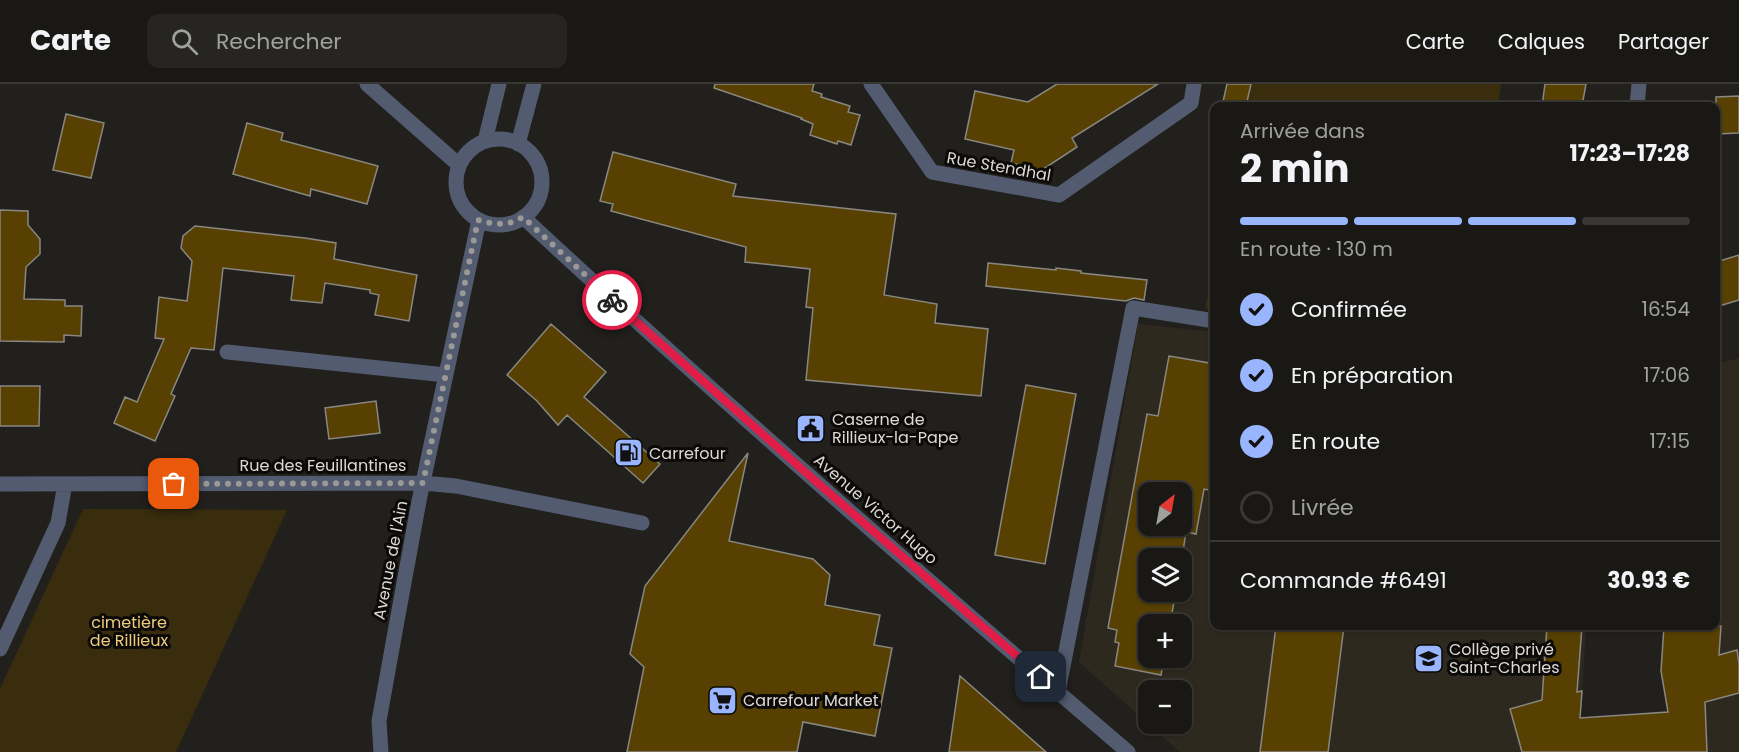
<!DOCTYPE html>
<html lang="fr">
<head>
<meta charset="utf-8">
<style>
  :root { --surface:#1a1815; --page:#272522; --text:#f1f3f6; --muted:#9fa0a0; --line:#383734; --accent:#98b5fd }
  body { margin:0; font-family:Poppins,sans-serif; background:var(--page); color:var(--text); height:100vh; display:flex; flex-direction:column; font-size:22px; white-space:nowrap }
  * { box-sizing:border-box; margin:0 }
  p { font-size:20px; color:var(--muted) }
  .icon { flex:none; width:33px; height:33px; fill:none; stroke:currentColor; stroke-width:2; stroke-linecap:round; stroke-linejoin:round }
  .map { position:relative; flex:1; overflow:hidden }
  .side { position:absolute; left:1210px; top:18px; width:510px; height:528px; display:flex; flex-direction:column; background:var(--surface); border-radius:12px; box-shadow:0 2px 4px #0004,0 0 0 2px var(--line) }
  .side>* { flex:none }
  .needle { width:39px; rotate:31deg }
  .fabs { position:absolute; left:1138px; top:398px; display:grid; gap:12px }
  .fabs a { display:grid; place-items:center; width:54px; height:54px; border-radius:12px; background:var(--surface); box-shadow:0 2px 4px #0004,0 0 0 2px var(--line); font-size:30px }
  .pin { position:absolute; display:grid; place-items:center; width:51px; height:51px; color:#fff; margin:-26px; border-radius:12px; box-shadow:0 3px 9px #0006 }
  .courier { position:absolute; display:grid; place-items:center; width:60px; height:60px; margin:-30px; border:4px solid #e11d48; border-radius:50%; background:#fff; color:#222; box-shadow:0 2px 8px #0007 }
  .overview em { font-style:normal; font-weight:700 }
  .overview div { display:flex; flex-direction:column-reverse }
  .overview { display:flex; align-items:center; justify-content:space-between; height:102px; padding:0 30px }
  h1 { font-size:39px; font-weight:700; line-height:45px }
  .bar { display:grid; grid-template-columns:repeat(4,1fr); gap:9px 6px; align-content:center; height:72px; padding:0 30px }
  .bar i { height:8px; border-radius:4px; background:var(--line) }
  .bar .on { background:var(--accent) }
  .bar p { grid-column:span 4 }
  .line { display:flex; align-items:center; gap:15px; padding:0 30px; border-top:2px solid var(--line) }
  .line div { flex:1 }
  ol { padding:0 30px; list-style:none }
  li { display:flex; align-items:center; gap:18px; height:66px }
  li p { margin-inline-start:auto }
  li .icon { padding:6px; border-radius:50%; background:var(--accent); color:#111; stroke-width:4 }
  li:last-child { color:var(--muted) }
  li i { width:33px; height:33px; border:3px solid var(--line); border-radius:50% }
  header { display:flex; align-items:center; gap:36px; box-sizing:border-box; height:84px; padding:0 30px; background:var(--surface); border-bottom:2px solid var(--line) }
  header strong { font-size:28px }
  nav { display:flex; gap:33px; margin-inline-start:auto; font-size:21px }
  .search { width:420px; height:54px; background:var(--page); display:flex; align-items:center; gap:15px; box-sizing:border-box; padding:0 21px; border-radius:12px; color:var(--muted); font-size:22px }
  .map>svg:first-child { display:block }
</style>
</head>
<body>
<header>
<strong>Carte</strong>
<div class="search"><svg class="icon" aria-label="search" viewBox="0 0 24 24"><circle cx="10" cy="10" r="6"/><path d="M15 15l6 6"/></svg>Rechercher</div>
<nav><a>Carte</a><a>Calques</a><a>Partager</a></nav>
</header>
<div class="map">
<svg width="1739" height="668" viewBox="0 0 1739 668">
  <rect width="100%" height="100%" fill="#22201c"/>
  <path fill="#2e291f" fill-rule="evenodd" d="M1138,240L1215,248V542H1586L1579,668H1180L1079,578ZM1149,408H1182V441H1149ZM1149,474H1182V507H1149ZM1149,540H1182V573H1149ZM1149,606H1182V639H1149Z
    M1739,274V668H1669L1668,628L1661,587L1664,542H1716V280Z"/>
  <path fill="#3a2d0e" d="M1251,0H1501L1498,22H1246Z
    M1215,177V226L1205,225Z
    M83,425L287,426L176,668H0V605Z"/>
  <path fill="#574001" stroke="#898782" stroke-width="1.5" fill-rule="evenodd" d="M715,0H814L812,7L822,10L821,13L850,22L848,28L860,31L851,61L838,57L837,60L810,51L813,40L801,35L802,34L714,4Z
    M1057,0H1158L1072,54L1077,63L1042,86L1011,79L1014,66L965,55L975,7L1028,18Z
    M1227,0H1251L1246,22H1222Z
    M1545,0H1586L1582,22H1542Z
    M1739,12V49L1716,50V13Z
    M66,30L104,39L91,94L53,86Z
    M247,39L283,49L281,56L378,82L367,120L311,105L310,112L233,90Z
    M613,68L736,100L733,112L896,130L884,211L937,220L935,239L988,245L981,312L806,296L813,224L806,223L810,185L745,178L746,163L611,127L613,120L600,117Z
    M0,126L28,127V141L40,155V170L26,183L24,215L65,216V222H82L81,252L64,251V258L0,257Z
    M195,142L305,154L336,159L334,175L417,191L409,237L375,231L379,211L370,209V206L325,199L322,219L291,216L294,192L223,184L214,266L191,264L171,310L175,312L155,357L125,344L114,339L125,313L137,318L164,255L155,254L159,213L187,217L192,177L181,164L183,152Z
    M1739,171V216L1716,223V178Z
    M988,179L1056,186V184L1081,187V189L1147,196L1144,216L1134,214L1126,217L986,202Z
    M551,240L606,288L584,313L660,380L643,399L567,331L558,341L537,317L507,291Z
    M1169,272L1215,280V407L1204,405L1196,450L1186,448L1182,474H1149V507H1176L1170,540H1149V573H1164L1161,591L1115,582L1119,559L1115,558L1117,546L1108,544L1147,330L1158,332ZM1149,408H1182V441H1149Z
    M1026,301L1076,310L1045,480L995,471Z
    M0,302H40L39,342H0Z
    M376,317L380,349L329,355L325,324Z
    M748,369L729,457L813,475L830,491L825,521L880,531L874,561L892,564L875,652L803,638L797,668H627L644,583L630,570L645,502Z
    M1276,542H1344L1328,668H1260Z
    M1547,542H1582L1577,608L1582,607L1580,634L1668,628L1661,587L1664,542H1721L1719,571L1737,566L1739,580V609L1705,618L1707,668H1522L1510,625L1542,616Z
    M960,592L1046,668H949Z"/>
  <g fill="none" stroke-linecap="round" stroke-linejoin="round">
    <path stroke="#525b70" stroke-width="15" d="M367,0L459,81
      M871,0L932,88L1059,111L1191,19L1194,0
      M1637,22L1639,0
      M456 98a43 43 0 1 1 86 0a43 43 0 1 1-86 0Z
      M485,57L499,0
      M518,60L534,0
      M523,133C720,316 923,493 1128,668
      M227,268L446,291
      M0,400L423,399L456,402L642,439
      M0,565L58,439L65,400
      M1058,608L1133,224L1215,237
      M381,668L379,637L397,537L419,417L479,136"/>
  </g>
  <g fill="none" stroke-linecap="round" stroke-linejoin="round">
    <path stroke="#9b9996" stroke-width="6" stroke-dasharray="0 10.8" d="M174,400L423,399L478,136C495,141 508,142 523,133L612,216"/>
    <path stroke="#e11d48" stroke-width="8" d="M612,216L804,387L1041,593"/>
  </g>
  <defs>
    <symbol id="civic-square" viewBox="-11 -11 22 22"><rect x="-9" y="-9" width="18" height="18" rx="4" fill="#98b5fd" stroke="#0b0a08"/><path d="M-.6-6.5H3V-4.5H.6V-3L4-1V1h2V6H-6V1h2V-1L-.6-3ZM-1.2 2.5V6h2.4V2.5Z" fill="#111"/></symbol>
    <symbol id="fuel-square" viewBox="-11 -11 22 22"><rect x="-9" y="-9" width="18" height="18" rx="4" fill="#98b5fd" stroke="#0b0a08"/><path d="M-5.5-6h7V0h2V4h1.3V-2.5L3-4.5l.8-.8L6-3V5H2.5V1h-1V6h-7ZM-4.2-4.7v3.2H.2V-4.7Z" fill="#111"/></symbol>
    <symbol id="school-square" viewBox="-11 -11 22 22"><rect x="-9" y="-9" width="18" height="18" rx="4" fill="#98b5fd" stroke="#0b0a08"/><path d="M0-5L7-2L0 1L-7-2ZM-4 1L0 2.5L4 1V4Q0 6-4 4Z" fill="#111"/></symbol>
    <symbol id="supermarket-square" viewBox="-11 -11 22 22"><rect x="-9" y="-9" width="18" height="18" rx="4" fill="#98b5fd" stroke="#0b0a08"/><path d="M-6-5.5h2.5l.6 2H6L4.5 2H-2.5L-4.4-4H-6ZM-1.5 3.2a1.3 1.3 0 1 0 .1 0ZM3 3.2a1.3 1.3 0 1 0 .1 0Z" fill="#111"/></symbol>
  </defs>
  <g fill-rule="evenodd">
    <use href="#civic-square" x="794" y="328" width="33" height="33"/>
    <use href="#fuel-square" x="612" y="352" width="33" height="33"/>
    <use href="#school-square" x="1412" y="558" width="33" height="33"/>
    <use href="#supermarket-square" x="706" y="600" width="33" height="33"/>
  </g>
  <g text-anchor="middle" stroke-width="6" stroke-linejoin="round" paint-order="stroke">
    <g font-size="16" fill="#dcdad7" stroke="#0b0a08">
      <text transform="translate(999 82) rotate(10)" y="6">Rue Stendhal</text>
      <text x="323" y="387">Rue des Feuillantines</text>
      <text transform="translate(876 425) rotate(41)" y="6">Avenue Victor Hugo</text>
      <text transform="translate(390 476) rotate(-79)" y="6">Avenue de l'Ain</text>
    </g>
    <g font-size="16" fill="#dcdad7" stroke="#0b0a08" text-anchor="start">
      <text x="832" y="341">Caserne de<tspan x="832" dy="18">Rillieux-la-Pape</tspan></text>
      <text x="649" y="375">Carrefour</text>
      <text x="1449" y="571">Collège privé<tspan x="1449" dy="18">Saint-Charles</tspan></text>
      <text x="743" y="622">Carrefour Market</text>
    </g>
    <g font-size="16" fill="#efcb7a" stroke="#0b0a08">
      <text x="129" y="544">cimetière<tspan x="129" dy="18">de Rillieux</tspan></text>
    </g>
  </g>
</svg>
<div class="fabs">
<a><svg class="needle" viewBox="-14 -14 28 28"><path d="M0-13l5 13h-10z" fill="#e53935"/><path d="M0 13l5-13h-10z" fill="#9fa0a0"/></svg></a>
<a><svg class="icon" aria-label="layers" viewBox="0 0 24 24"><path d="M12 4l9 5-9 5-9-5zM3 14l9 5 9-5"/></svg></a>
<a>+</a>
<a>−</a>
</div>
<div class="pin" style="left:174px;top:400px;background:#ea580c"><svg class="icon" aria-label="bag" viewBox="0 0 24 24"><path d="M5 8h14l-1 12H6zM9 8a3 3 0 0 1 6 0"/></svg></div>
<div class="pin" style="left:1041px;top:593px;background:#1f2937"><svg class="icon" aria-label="home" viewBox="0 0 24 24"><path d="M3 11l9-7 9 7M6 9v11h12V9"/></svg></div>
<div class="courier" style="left:612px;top:216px"><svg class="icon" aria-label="bike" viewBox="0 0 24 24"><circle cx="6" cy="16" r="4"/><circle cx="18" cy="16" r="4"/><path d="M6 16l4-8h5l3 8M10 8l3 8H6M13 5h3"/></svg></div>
<section class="side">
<div class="overview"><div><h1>2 min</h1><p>Arrivée dans</p></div><em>17:23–17:28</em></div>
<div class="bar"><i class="on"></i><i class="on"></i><i class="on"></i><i></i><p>En route · 130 m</p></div>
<ol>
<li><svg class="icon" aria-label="check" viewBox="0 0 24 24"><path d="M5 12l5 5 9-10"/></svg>Confirmée<p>16:54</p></li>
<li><svg class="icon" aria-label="check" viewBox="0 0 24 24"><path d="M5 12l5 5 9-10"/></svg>En préparation<p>17:06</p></li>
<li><svg class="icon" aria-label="check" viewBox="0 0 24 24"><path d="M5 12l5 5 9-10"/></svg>En route<p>17:15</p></li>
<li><i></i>Livrée</li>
</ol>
<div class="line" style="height:78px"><div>Commande #6491</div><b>30.93 €</b></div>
</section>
</div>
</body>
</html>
